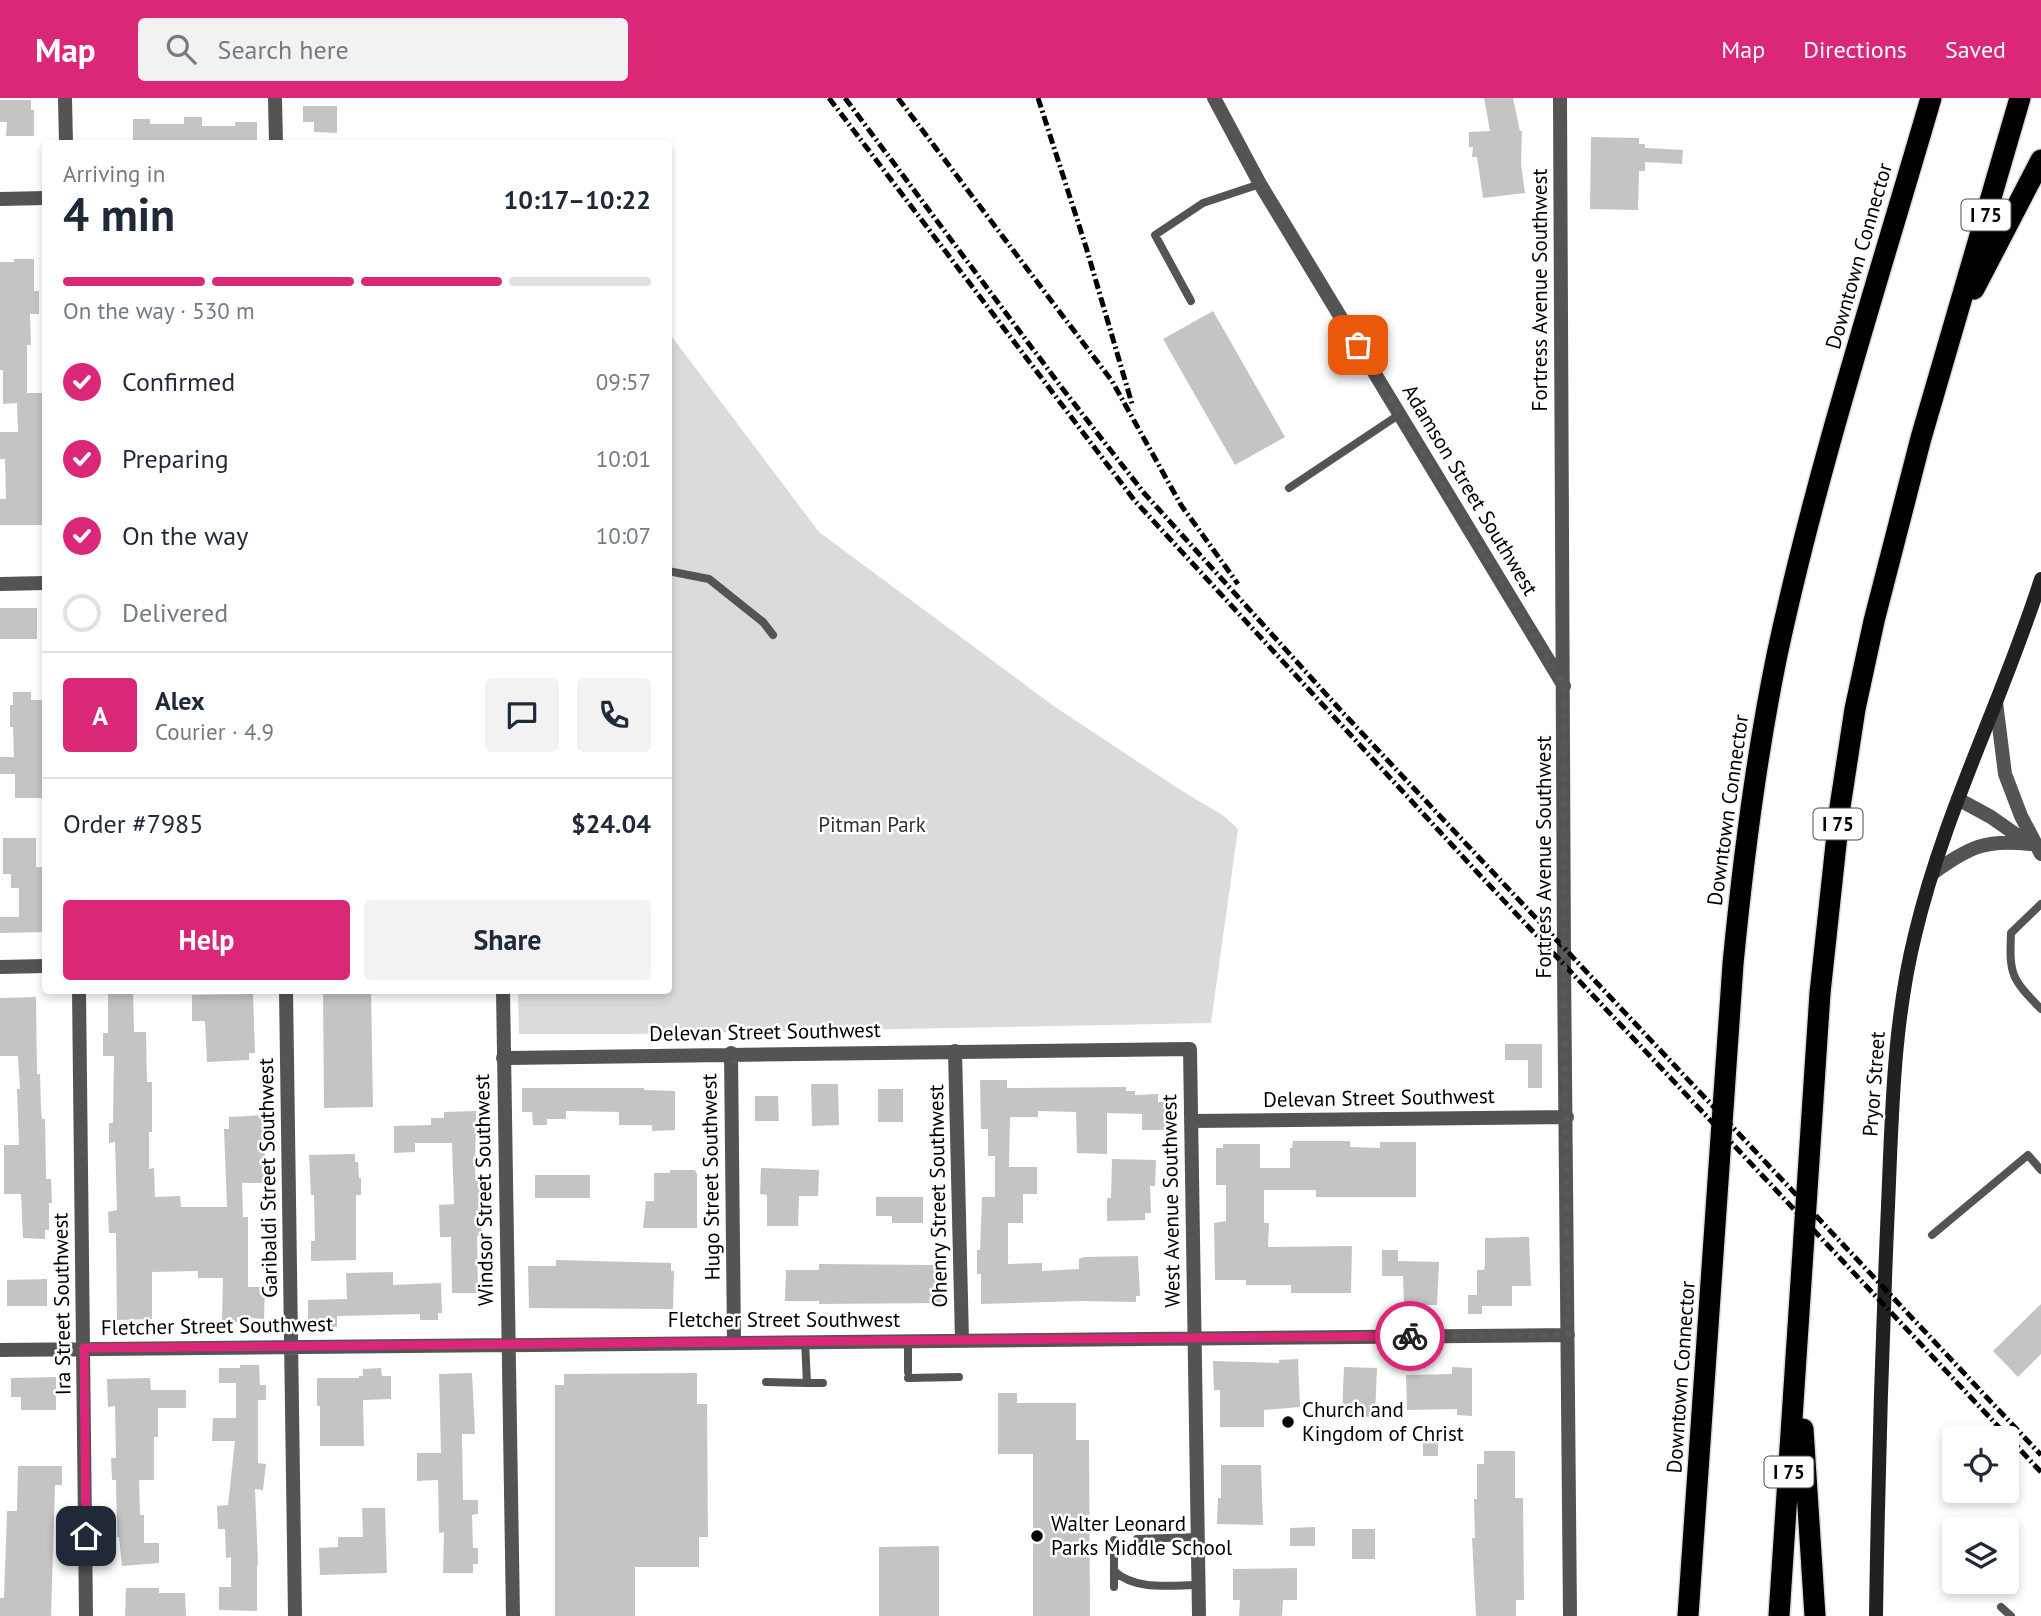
<!DOCTYPE html>
<html lang="en">
<head>
<meta charset="utf-8">
<style>
  :root { --surface:#fff; --page:#f2f2f3; --text:#1f2937; --muted:#747a83; --line:#e0e1e3; --accent:#db2777 }
  body { margin:0; font-family:"PT Sans",sans-serif; background:var(--page); color:var(--text); height:100vh; display:flex; flex-direction:column; font-size:26px; white-space:nowrap }
  * { box-sizing:border-box; margin:0 }
  p { font-size:23px; color:var(--muted) }
  .icon { flex:none; width:38px; height:38px; fill:none; stroke:currentColor; stroke-width:2; stroke-linecap:round; stroke-linejoin:round }
  .map { position:relative; flex:1; overflow:hidden }
  .details { position:absolute; left:42px; top:42px; width:630px; height:854px; display:flex; flex-direction:column; background:var(--surface); border-radius:7px; box-shadow:0 4px 10px #0003 }
  .details>* { flex:none }
  .fabs { position:absolute; left:1942px; top:1328px; display:grid; gap:14px }
  .fabs a { display:grid; place-items:center; width:77px; height:77px; border-radius:7px; background:var(--surface); box-shadow:0 4px 10px #0003; font-size:35px }
  .pin { position:absolute; display:grid; place-items:center; width:60px; height:60px; color:#fff; margin:-30px; border-radius:14px; box-shadow:0 4px 10px #0006 }
  .courier { position:absolute; display:grid; place-items:center; width:70px; height:70px; margin:-35px; border:5px solid #db2777; border-radius:50%; background:#fff; color:#222; box-shadow:0 2px 9px #0007 }
  .headline em { font-style:normal; font-weight:700 }
  .headline div { display:flex; flex-direction:column-reverse }
  .headline { display:flex; align-items:center; justify-content:space-between; height:119px; padding:0 21px }
  h1 { font-size:46px; font-weight:700; line-height:52px }
  .bar { display:grid; grid-template-columns:repeat(4,1fr); gap:10px 7px; align-content:center; height:84px; padding:0 21px }
  .bar i { height:9px; border-radius:5px; background:var(--line) }
  .bar .active { background:var(--accent) }
  .bar p { grid-column:span 4 }
  .line { display:flex; align-items:center; gap:18px; padding:0 21px; border-top:2px solid var(--line) }
  .line div { flex:1 }
  .round { display:grid; place-items:center; flex:none; width:74px; height:74px; border-radius:7px; background:var(--page) }
  ol { padding:0 21px; list-style:none }
  li { display:flex; align-items:center; gap:21px; height:77px }
  li p { margin-inline-start:auto }
  li .icon { padding:7px; border-radius:50%; background:var(--accent); color:#fff; stroke-width:4 }
  li:last-child { color:var(--muted) }
  li i { width:38px; height:38px; border:4px solid var(--line); border-radius:50% }
  .cta { display:flex; gap:14px; margin-top:auto; padding:14px 21px }
  .cta a { flex:1; height:80px; border-radius:7px; background:var(--accent); color:#fff; font-size:28px; font-weight:700; line-height:80px; text-align:center }
  .cta a+a { background:var(--page); color:var(--text) }
  header { display:flex; align-items:center; gap:42px; box-sizing:border-box; height:98px; padding:0 35px; background:var(--accent); color:#fff }
  header strong { font-size:33px }
  nav { display:flex; gap:38px; margin-inline-start:auto; font-size:24px }
  .search { width:490px; height:63px; background:var(--page); display:flex; align-items:center; gap:18px; box-sizing:border-box; padding:0 24px; border-radius:7px; color:var(--muted); font-size:26px }
  .map>svg:first-child { display:block }
</style>
</head>
<body>
<header>
<strong>Map</strong>
<div class="search"><svg class="icon" aria-label="search" viewBox="0 0 24 24"><circle cx="10" cy="10" r="6"/><path d="M15 15l6 6"/></svg>Search here</div>
<nav><a>Map</a><a>Directions</a><a>Saved</a></nav>
</header>
<div class="map">
<svg width="2041" height="1518" viewBox="0 0 2041 1518">
  <rect width="100%" height="100%" fill="#fff"/>
  <path fill="#dbdbdb" d="M669,235L819,434L1055,609L1179,691L1224,718L1238,731L1211,925L631,936H519L518,893L668,892Z"/>
  <path fill="#c4c4c4" d="M1484,0H1513L1520,33H1522L1521,66L1525,95L1483,100L1477,59H1472L1473,49H1469V34L1490,33Z
    M0,2H31V12H34V38H6L7,24H0Z
    M303,8H337V35L314,34V24H303Z
    M184,19H202V28H235V24H257V46H133V21H150V26H184Z
    M1591,39L1639,40V46H1645V50L1683,52L1682,66L1645,64V73H1639L1638,112L1590,111Z
    M14,161H34V193H39V216H30L31,247H27V295H45L46,427H0V401H6L5,361H0V334H18L17,305L3,306V272H0V164H14Z
    M1213,213L1285,339L1235,367L1163,241Z
    M0,510H37V541H0Z
    M13,594H31V602H46V700H15V676H0V659H14L13,629H10V607H13Z
    M3,740H36V769H46V834L0,835V819H19V790H11V776H3Z
    M114,892H133L134,934H146L147,984H152V1034H149V1071L154,1070L155,1099L180,1098L181,1109H227L224,1031H229V1019L263,1017L266,1085H242L243,1119H248V1189H265L264,1221L237,1219V1224H222L223,1180H198V1173L152,1174V1221L117,1222L116,1135H109L108,1114L117,1112L115,1044L109,1045V1025H113L114,958H103V935H108V896H115Z
    M323,892H371L373,1009L324,1010Z
    M253,896L255,955H249V962L207,964L205,923H192V897Z
    M36,899L37,976H40L41,1009L42,1021H45L46,1081H51L52,1105H49V1132H45V1141L23,1140L21,1096H4V1047H19L17,991H20L18,958H0V900Z
    M1505,946H1542V990H1528V962H1505Z
    M980,982H1007V990L1126,989V993H1135V997L1158,996V1004H1167V1032H1142V1016L1107,1015V1056L1077,1055L1076,1014L1038,1013V1019H1010L1009,1069H1037V1096H1023V1125H1008V1166L1042,1165V1173L1079,1171V1161L1084,1159L1138,1158L1140,1198H1136V1204L1080,1203L981,1206V1176H977V1152H980L982,1099H995V1058H988V1031H981Z
    M811,986H838L839,1027L812,1028Z
    M522,990H644V992L675,993V1032L652,1033V1027H619V1014L566,1013V1021H547V1027H533L532,1014H522Z
    M878,991H903V1024H878Z
    M755,998H778L779,1023H755Z
    M476,1013L475,1077H480L482,1138H477L478,1195H452L451,1139H440L439,1107L454,1106L452,1045H415V1054L394,1055V1028L431,1027V1020H444V1014Z
    M1293,1043H1350V1049L1380,1050V1044H1416V1099H1316V1092H1264V1125H1269L1268,1149L1352,1148L1351,1195H1291V1187H1246V1182H1215L1214,1125L1226,1123V1087H1216V1050H1223V1046H1260V1070H1290V1050H1292Z
    M355,1056V1064H358L359,1080H361V1097H356V1162L311,1163V1143H315L314,1097H311L309,1057Z
    M1112,1061L1156,1062L1155,1088H1150L1151,1115H1145V1122L1107,1123V1100H1111Z
    M761,1070L819,1072L818,1098H799L798,1128H767V1097L760,1096Z
    M670,1072H695L697,1076V1130H643L646,1103H654V1075H670Z
    M535,1077H590V1100H535Z
    M876,1099H923V1125H892V1118H876Z
    M1529,1139L1531,1188H1512V1208H1482V1216H1468V1197H1477V1172H1484L1485,1166V1140Z
    M1382,1152H1398V1163L1439,1164L1437,1207H1404L1403,1178H1382Z
    M556,1162L671,1165V1173H674L673,1211L529,1210L528,1168H556Z
    M819,1166L935,1167L936,1174H941V1205L819,1206V1203H785L786,1172H819Z
    M393,1174V1187L441,1185L442,1215H438V1222H420V1216L337,1218V1229L308,1230V1202L347,1201L346,1175Z
    M47,1181V1208H7V1182Z
    M2041,1206V1256L2018,1279L1993,1253Z
    M1298,1261L1300,1309L1264,1312V1329H1220V1292H1214L1213,1263L1279,1265V1262Z
    M240,1267H259L260,1287H266V1302H258V1365L266,1366L263,1392L255,1391L258,1467H257V1513L219,1512V1489H231V1459L226,1460L225,1431H218L217,1408L228,1407L235,1343H212L213,1320H236V1285H219V1270H240Z
    M1344,1269L1377,1270L1375,1319L1342,1317Z
    M1452,1269L1472,1270V1318L1457,1317V1311L1407,1312L1406,1277L1452,1276Z
    M381,1270L382,1278H391V1301L363,1302L364,1348H320V1308H317V1280H359V1278H363V1271Z
    M472,1275L475,1336H462L463,1402H478V1416L472,1417L473,1450H478V1466H473V1475H443L444,1434L439,1435L438,1382L417,1383V1355H441L439,1276Z
    M697,1275V1306H707L708,1439H699V1469H635V1518H555V1287H564V1276Z
    M56,1279V1312H21V1299H11V1280Z
    M150,1280L151,1292H186V1310H158V1339H154V1382H139L140,1417H144V1445H159V1465L122,1468L119,1439H117L116,1382H112L111,1360H116L115,1308L108,1309L107,1281Z
    M998,1295H1017V1305H1076V1342H1089L1090,1518H1033V1356H998Z
    M1438,1340V1358H1423V1341Z
    M1484,1353H1515V1400H1523L1524,1502H1516V1518H1476L1472,1440H1475L1474,1401H1477V1366H1484Z
    M1221,1367H1261L1263,1427L1217,1426L1218,1400H1221Z
    M18,1368H62V1387H55L51,1518H0V1500H4L7,1413H17Z
    M362,1410H385L387,1475L320,1477L319,1450L338,1449V1439H363Z
    M1315,1429V1448H1290V1430Z
    M1352,1431H1375V1461H1352Z
    M939,1448V1518H879V1449Z
    M1297,1470V1502H1283L1282,1518H1239L1240,1502H1233V1471Z
    M126,1490H159V1495H185L186,1518H125Z"/>
  <g fill="none" stroke-linecap="round" stroke-linejoin="round">
    <defs>
      <path id="motorway" d="M1974,191L2041,62
        M1803,1331L1815,1518
        M1688,1518L1733,866C1743,762 1756,659 1777,557C1817,370 1878,183 1931,0
        M1779,1518L1820,895L1840,709L1855,611L1874,523L1921,340L2020,0"/>
    </defs>
    <use href="#motorway" stroke="#dbdbdb" stroke-width="24"/>
    <path stroke="#545454" stroke-width="8" d="M1191,203L1155,137L1203,105L1260,86
      M1289,390L1400,316
      M668,473L709,481L763,524L773,537
      M2041,806L2011,835C2009,878 2012,881 2041,911
      M1932,1137L2028,1057L2041,1072
      M908,1242V1274
      M908,1280L959,1279
      M766,1284L807,1285L805,1243
      M807,1285H823
      M1137,1441L1197,1439
      M1114,1442V1489
      M1114,1473C1136,1493 1171,1487 1198,1487
      M2001,1509L2011,1518"/>
    <path stroke="#545454" stroke-width="14" d="M65,0L66,46
      M275,0L276,46
      M1214,0L1260,86L1564,588
      M1560,0L1564,866L1570,1518
      M0,101L46,100
      M0,486L46,485
      M0,869L46,868
      M79,892L86,1518
      M286,892L295,1518
      M503,892L513,1518
      M955,953L962,1242
      M731,955L734,1244
      M503,960L1190,951L1199,1518
      M1191,1023L1567,1019
      M0,1252L1568,1237"/>
    <path stroke="#545454" stroke-width="14" d="M1996,604L2005,676L2021,718L2041,756
      M1958,701L1991,719L2028,745
      M1933,775C1969,749 1985,741 2030,746"/>
    <path stroke="#212121" stroke-width="14" d="M1876,1518C1878,1381 1882,1244 1888,1108C1892,1017 1893,926 1915,837C1944,714 2003,601 2041,481"/>
    <use href="#motorway" stroke="#000" stroke-width="21"/>
    <path stroke="#000" stroke-width="5" stroke-dasharray="10 3.5 2 3.5" stroke-linecap="butt" d="M829,0L1135,403L1476,773L2041,1374
      M845,0L1062,290L1144,395L1344,616L2041,1357
      M898,0L1112,283L1181,407L1238,486
      M1038,0L1086,149L1132,306"/>
  </g>
  <g fill="none" stroke-linecap="round" stroke-linejoin="round">
    <path stroke="#595959" stroke-width="7" stroke-dasharray="0 12.6" d="M1358,247L1564,588V866L1568,1237L1410,1238"/>
    <path stroke="#db2777" stroke-width="9" d="M86,1438L84,1250L1410,1238"/>
  </g>
  <g fill="#000" stroke="#fff" stroke-width="2.5">
    <circle cx="1288" cy="1324" r="7"/>
    <circle cx="1037" cy="1438" r="7"/>
  </g>
  <g text-anchor="middle" stroke-width="5" stroke-linejoin="round" paint-order="stroke">
    <g fill="#fff" stroke="#4c4c4c" stroke-width="2">
      <rect x="1961.5" y="101.5" width="49" height="31" rx="5"/>
      <rect x="1813.5" y="710.5" width="49" height="31" rx="5"/>
      <rect x="1764.5" y="1358.5" width="49" height="31" rx="5"/>
    </g>
    <g font-size="19" font-weight="bold" fill="#000">
      <text x="1986" y="124">I 75</text>
      <text x="1838" y="733">I 75</text>
      <text x="1789" y="1381">I 75</text>
    </g>
    <g font-size="21" fill="#000" stroke="#fff">
      <text transform="translate(1859 158) rotate(-74)" y="7">Downtown Connector</text>
      <text transform="translate(1540 192) rotate(-90)" y="7">Fortress Avenue Southwest</text>
      <text transform="translate(1470 392) rotate(59)" y="7">Adamson Street Southwest</text>
      <text transform="translate(1728 712) rotate(-82)" y="7">Downtown Connector</text>
      <text transform="translate(1544 759) rotate(-90)" y="7">Fortress Avenue Southwest</text>
      <text transform="translate(765 934) rotate(-1)" y="7">Delevan Street Southwest</text>
      <text transform="translate(1874 986) rotate(-86)" y="7">Pryor Street</text>
      <text transform="translate(1379 1000) rotate(-1)" y="7">Delevan Street Southwest</text>
      <text transform="translate(711 1079) rotate(-91)" y="7">Hugo Street Southwest</text>
      <text transform="translate(268 1080) rotate(-91)" y="7">Garibaldi Street Southwest</text>
      <text transform="translate(484 1092) rotate(-91)" y="7">Windsor Street Southwest</text>
      <text transform="translate(938 1098) rotate(-91)" y="7">Ohenry Street Southwest</text>
      <text transform="translate(1171 1103) rotate(-91)" y="7">West Avenue Southwest</text>
      <text transform="translate(62 1206) rotate(-91)" y="7">Ira Street Southwest</text>
      <text x="784" y="1229">Fletcher Street Southwest</text>
      <text transform="translate(217 1228) rotate(-1)" y="7">Fletcher Street Southwest</text>
      <text transform="translate(1681 1279) rotate(-86)" y="7">Downtown Connector</text>
    </g>
    <g font-size="21" fill="#323232" stroke="#fff">
      <text x="872" y="734">Pitman Park</text>
    </g>
    <g font-size="21" fill="#000" stroke="#fff" text-anchor="start">
      <text x="1302" y="1319">Church and<tspan x="1302" dy="24">Kingdom of Christ</tspan></text>
      <text x="1051" y="1433">Walter Leonard<tspan x="1051" dy="24">Parks Middle School</tspan></text>
    </g>
  </g>
</svg>
<div class="fabs">
<a><svg class="icon" aria-label="locate" viewBox="0 0 24 24"><circle cx="12" cy="12" r="6"/><path d="M12 2v4M12 18v4M2 12h4M18 12h4"/></svg></a>
<a><svg class="icon" aria-label="layers" viewBox="0 0 24 24"><path d="M12 4l9 5-9 5-9-5zM3 14l9 5 9-5"/></svg></a>
</div>
<div class="pin" style="left:1358px;top:247px;background:#ea580c"><svg class="icon" aria-label="bag" viewBox="0 0 24 24"><path d="M5 8h14l-1 12H6zM9 8a3 3 0 0 1 6 0"/></svg></div>
<div class="pin" style="left:86px;top:1438px;background:#1f2937"><svg class="icon" aria-label="home" viewBox="0 0 24 24"><path d="M3 11l9-7 9 7M6 9v11h12V9"/></svg></div>
<div class="courier" style="left:1410px;top:1238px"><svg class="icon" aria-label="bike" viewBox="0 0 24 24"><circle cx="6" cy="16" r="4"/><circle cx="18" cy="16" r="4"/><path d="M6 16l4-8h5l3 8M10 8l3 8H6M13 5h3"/></svg></div>
<section class="details">
<div class="headline"><div><h1>4 min</h1><p>Arriving in</p></div><em>10:17–10:22</em></div>
<div class="bar"><i class="active"></i><i class="active"></i><i class="active"></i><i></i><p>On the way · 530 m</p></div>
<ol>
<li><svg class="icon" aria-label="check" viewBox="0 0 24 24"><path d="M5 12l5 5 9-10"/></svg>Confirmed<p>09:57</p></li>
<li><svg class="icon" aria-label="check" viewBox="0 0 24 24"><path d="M5 12l5 5 9-10"/></svg>Preparing<p>10:01</p></li>
<li><svg class="icon" aria-label="check" viewBox="0 0 24 24"><path d="M5 12l5 5 9-10"/></svg>On the way<p>10:07</p></li>
<li><i></i>Delivered</li>
</ol>
<div class="line" style="height:126px"><b class="round" style="background:var(--accent);color:#fff">A</b><div><b>Alex</b><p>Courier · 4.9</p></div><a class="round"><svg class="icon" aria-label="chat" viewBox="0 0 24 24"><path d="M4 5h16v11H9l-5 4z"/></svg></a><a class="round"><svg class="icon" aria-label="phone" viewBox="0 0 24 24"><path d="M5 4h4l2 5-3 2q2 4 5 5l2-3 5 2v4C11 20 4 13 5 4z"/></svg></a></div>
<div class="line" style="height:91px"><div>Order #7985</div><b>$24.04</b></div>
<div class="cta"><a>Help</a><a>Share</a></div>
</section>
</div>
</body>
</html>
